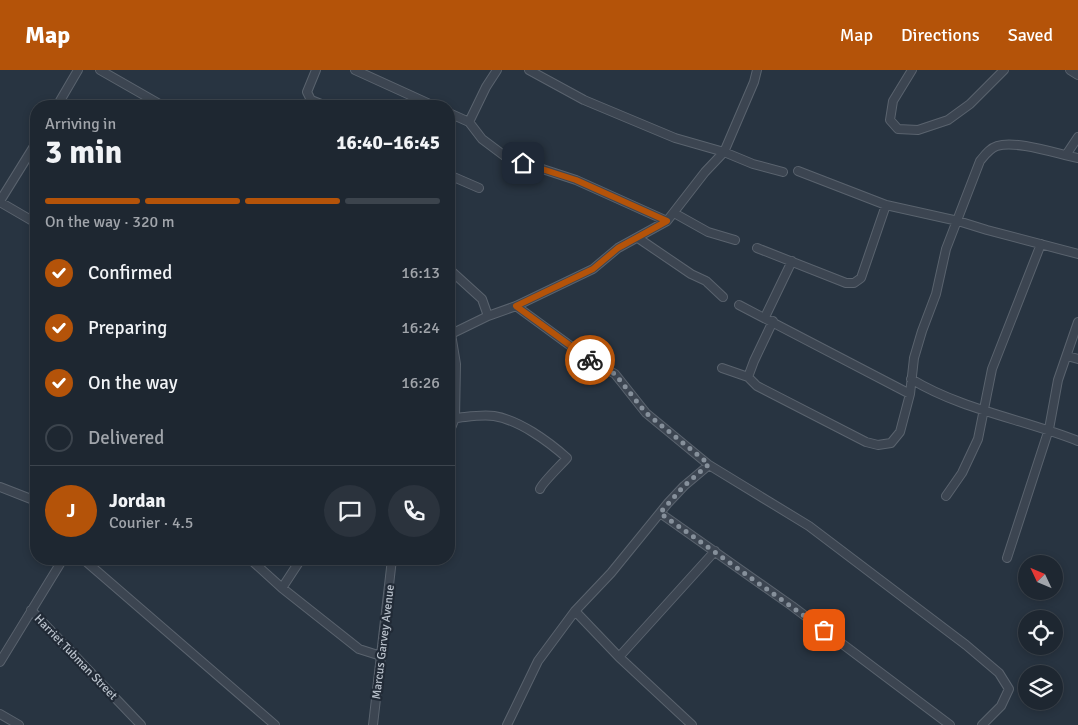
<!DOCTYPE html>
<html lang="en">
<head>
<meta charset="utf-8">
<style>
  :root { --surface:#1e2731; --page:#2b333d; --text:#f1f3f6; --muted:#a1a5ab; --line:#3c444d; --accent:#b45309 }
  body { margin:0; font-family:Signika,sans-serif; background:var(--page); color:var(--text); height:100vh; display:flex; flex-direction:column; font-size:19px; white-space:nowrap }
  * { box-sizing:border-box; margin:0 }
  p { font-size:16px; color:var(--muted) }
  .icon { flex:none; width:28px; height:28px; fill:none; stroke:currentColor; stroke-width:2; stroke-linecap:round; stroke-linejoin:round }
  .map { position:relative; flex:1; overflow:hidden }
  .sheet { position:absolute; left:30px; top:30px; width:425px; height:465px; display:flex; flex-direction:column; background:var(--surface); border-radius:20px; box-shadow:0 2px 8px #0003,0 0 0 1px var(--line) }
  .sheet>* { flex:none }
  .needle { width:32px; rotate:314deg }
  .tools { position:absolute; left:1018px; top:485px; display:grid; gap:10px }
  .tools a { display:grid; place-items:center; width:45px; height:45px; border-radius:50%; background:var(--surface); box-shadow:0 2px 8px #0003,0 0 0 1px var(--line); font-size:25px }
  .pin { position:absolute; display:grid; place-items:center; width:42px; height:42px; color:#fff; margin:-21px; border-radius:10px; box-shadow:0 2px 8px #0006 }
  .courier { position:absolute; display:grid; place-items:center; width:50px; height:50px; margin:-25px; border:4px solid #b45309; border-radius:50%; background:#fff; color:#222; box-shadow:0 1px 6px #0007 }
  .overview em { font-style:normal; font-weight:800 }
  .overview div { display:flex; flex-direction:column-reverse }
  .overview { display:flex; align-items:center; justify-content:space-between; height:85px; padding:0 15px }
  h1 { font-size:32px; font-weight:800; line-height:38px }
  .bar { display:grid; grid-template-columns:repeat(4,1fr); gap:8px 5px; align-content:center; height:60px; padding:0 15px }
  .bar i { height:6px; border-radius:4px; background:var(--line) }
  .bar .current { background:var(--accent) }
  .bar p { grid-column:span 4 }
  .line { display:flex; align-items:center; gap:12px; padding:0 15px; border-top:1px solid var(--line) }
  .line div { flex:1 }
  .round { display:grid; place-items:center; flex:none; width:52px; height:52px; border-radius:26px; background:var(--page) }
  ol { padding:0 15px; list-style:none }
  li { display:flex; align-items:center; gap:15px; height:55px }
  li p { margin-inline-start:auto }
  li .icon { padding:5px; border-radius:50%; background:var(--accent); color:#fff; stroke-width:4 }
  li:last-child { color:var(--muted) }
  li i { width:28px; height:28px; border:2px solid var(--line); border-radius:50% }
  header { display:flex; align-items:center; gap:30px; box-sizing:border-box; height:70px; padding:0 25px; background:var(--accent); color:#fff }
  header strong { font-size:24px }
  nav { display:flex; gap:28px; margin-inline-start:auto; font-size:18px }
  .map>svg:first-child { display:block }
</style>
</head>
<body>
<header>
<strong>Map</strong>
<nav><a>Map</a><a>Directions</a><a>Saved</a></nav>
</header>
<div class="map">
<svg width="1078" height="655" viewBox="0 0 1078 655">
  <rect width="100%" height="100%" fill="#283441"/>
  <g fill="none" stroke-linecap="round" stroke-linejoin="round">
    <defs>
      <path id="minor" d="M100,0L163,36
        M316,0L307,22L311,30L326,36
        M355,0L434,36
        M529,0L584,30L675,68L724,82L753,94L783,102
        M912,0L893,31L890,50L898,59L918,60L948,50L970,34L1004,0
        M1070,0L1078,5
        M57,36L78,0
        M449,43L469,52L482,69L506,87L576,110L667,151
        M469,52L486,17L497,0
        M1066,85L1078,67
        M798,101L886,135L958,151L987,160L1078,184
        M449,105L479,118
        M0,131L36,73
        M0,132L36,153
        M674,143L708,162L735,170
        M638,168L691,204L706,211L723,227
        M757,178L846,213H854L861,208L886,135
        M449,199L482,229L488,246
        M739,235L910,324
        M516,236L587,288L615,304L646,343L709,395L809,456L966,575L999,603L1009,619L1001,636L982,655
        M765,247L792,191
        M449,265L488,246L516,236L593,199L618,178L667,151L705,102L724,82L754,12L757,0
        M1067,286L1078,289
        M722,298L748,307L757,316L866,372L878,375L891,373L900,362L910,324L914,288L922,261L936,224L946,179L980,91C985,85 990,78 997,76C1017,70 1057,84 1078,88
        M748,307L754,291L773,251
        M911,309C962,340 1023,349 1078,371
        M455,348C467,347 482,344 494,346C519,350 548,371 567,388C561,395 542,413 540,419
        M449,363L455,348L456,294L451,264
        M0,417L36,431
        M946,426L962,403L978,369L992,299L1041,174
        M660,443L792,536L950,655
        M1007,488L1049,359L1058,310L1078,252
        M83,489L275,655
        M250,489L282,518L359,579L381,586
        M282,518L301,489
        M31,540L141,655
        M575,541L619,587L692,655
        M619,587L715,481
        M0,592L63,489
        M0,644L19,655
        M373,655L392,489
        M507,655L538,591L575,541L611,503L668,433L684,416L709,395"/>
    </defs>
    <use href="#minor" stroke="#5a636e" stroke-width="10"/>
    <use href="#minor" stroke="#3c4551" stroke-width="8"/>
  </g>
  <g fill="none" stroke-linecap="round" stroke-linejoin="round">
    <path stroke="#86909b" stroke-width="5" stroke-dasharray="0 9" d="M590,290L615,304L646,343L709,394L684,416L660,443L824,560"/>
    <path stroke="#b45309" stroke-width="6" d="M523,93L576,110L667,151L618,178L593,199L516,236L590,290"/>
  </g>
  <g text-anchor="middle" stroke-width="4.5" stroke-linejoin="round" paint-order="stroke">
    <g font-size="12" fill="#b9c1cb" stroke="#212a36">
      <text transform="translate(383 572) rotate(-83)" y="4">Marcus Garvey Avenue</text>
      <text transform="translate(76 587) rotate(46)" y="4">Harriet Tubman Street</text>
    </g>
  </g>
</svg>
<div class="tools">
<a><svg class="needle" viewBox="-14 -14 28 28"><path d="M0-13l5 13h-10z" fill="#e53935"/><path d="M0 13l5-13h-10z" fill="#a1a5ab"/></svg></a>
<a><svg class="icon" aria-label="locate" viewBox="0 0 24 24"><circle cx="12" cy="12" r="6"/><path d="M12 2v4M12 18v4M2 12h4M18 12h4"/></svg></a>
<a><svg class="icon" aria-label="layers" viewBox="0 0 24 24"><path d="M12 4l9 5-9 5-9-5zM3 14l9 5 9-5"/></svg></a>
</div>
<div class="pin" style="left:824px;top:560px;background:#ea580c"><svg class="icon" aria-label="bag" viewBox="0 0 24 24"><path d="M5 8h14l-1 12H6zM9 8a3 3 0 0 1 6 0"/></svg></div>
<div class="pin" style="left:523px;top:93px;background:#1f2937"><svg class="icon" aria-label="home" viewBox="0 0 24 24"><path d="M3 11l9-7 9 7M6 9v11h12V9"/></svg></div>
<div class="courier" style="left:590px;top:290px"><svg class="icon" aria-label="bike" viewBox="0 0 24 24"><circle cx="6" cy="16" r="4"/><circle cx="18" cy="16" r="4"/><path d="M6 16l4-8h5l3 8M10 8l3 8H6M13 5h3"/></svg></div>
<section class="sheet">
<div class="overview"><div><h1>3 min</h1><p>Arriving in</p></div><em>16:40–16:45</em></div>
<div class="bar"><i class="current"></i><i class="current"></i><i class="current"></i><i></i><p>On the way · 320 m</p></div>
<ol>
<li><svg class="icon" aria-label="check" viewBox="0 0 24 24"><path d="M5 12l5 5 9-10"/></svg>Confirmed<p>16:13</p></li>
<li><svg class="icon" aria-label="check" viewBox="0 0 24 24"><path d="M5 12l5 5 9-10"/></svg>Preparing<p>16:24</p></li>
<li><svg class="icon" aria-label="check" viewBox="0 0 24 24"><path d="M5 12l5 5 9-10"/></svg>On the way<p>16:26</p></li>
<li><i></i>Delivered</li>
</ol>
<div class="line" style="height:90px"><b class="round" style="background:var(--accent);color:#fff">J</b><div><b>Jordan</b><p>Courier · 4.5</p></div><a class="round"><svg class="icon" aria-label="chat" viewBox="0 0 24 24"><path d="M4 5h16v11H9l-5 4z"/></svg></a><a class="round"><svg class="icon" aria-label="phone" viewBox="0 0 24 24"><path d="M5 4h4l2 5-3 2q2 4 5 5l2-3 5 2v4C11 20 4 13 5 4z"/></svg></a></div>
</section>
</div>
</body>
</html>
